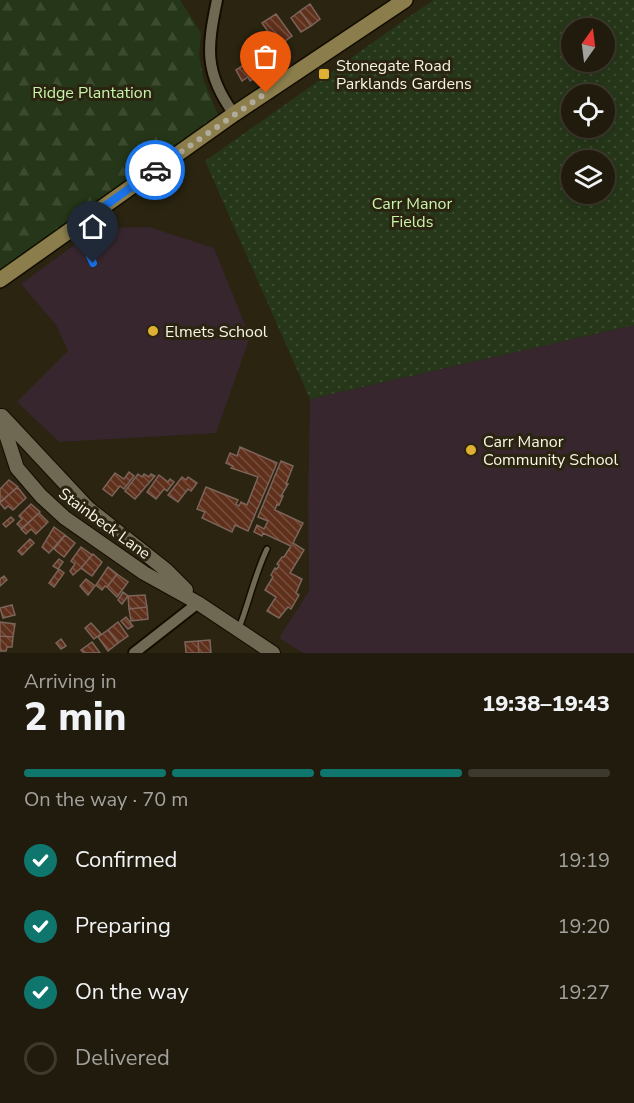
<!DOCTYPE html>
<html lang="en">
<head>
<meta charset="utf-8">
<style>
  :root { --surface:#201b0c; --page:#2d281a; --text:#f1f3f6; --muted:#a2a19d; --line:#3d392d; --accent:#0f766e }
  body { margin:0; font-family:"Nunito Sans",sans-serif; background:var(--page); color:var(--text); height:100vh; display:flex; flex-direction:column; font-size:22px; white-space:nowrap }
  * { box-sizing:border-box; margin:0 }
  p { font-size:20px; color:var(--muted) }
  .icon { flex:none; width:33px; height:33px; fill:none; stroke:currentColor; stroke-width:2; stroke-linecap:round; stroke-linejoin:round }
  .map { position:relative; height:653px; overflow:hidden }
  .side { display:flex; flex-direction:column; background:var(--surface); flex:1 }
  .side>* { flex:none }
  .needle { width:39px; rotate:14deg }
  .tools { position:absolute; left:561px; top:18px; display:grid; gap:12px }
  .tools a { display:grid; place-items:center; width:54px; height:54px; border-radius:50%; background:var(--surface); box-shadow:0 3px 15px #0003,0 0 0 2px var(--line); font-size:30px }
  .pin { position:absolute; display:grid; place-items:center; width:51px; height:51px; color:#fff; margin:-62px -26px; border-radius:50% 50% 50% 0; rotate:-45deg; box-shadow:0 0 6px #0007 }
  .pin .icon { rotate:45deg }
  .courier { position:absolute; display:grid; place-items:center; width:60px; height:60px; margin:-30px; border:4px solid #1a73e8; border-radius:50%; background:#fff; color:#222; box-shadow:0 2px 8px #0007 }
  .head em { font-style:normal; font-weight:800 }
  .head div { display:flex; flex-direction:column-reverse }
  .head { display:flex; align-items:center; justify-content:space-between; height:102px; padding:0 24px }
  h1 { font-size:39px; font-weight:800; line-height:45px }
  .bar { display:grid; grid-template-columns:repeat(4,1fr); gap:9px 6px; align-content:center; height:72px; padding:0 24px }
  .bar i { height:8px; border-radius:4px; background:var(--line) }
  .bar .selected { background:var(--accent) }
  .bar p { grid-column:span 4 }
  ol { padding:0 24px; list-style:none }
  li { display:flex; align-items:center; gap:18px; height:66px }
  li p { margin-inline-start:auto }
  li .icon { padding:6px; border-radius:50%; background:var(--accent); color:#fff; stroke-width:4 }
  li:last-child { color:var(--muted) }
  li i { width:33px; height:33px; border:3px solid var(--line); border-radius:50% }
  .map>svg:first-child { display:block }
</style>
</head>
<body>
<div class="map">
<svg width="634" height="653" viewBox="0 0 634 653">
  <defs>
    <pattern id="forest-firs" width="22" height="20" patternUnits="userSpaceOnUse" patternTransform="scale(1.5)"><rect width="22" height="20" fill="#263719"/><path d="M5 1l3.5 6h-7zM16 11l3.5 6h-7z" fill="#3c4b2f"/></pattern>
    <pattern id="park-dots" width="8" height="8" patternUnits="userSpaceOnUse" patternTransform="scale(1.5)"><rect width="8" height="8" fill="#263719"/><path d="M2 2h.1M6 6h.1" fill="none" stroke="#3c4b2f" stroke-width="1.8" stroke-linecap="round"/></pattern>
    <pattern id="building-back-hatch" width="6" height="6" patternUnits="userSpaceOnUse" patternTransform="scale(1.5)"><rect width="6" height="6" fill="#5f301c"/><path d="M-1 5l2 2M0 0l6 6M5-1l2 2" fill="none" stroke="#774f3d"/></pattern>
  </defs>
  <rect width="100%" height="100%" fill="#2a2410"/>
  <path fill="#37262e" d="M149,227L214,248L250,337L216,433L59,442L17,402L68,351L56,325L21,284L97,228Z
    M634,325V653H303L279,638L309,591L308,501L310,399Z"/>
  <path fill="url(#forest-firs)" d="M0,0H180L201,33L199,55L204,81L218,115L0,272Z"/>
  <path fill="url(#park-dots)" fill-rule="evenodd" d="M433,0H634V325L310,399L205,161ZM572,28H604V62H572ZM572,94H604V128H572ZM572,160H604V194H572Z"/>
  <path fill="url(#building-back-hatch)" stroke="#7c645a" stroke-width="1.5" d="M310,4L320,19L311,26L300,11Z
    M300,11L311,26L301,32L291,18Z
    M276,14L292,36L278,46L262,23Z
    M256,57L260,63L252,68L258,76L250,81L248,77L242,81L236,70Z
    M240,447L277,463L248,531L235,525L232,532L202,518L205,512L197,509L206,487L238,500L236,504L239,506L241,502L247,505L258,477L231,468L233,466L226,463L230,453L237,456Z
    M281,461L293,466L286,484H288L281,496H283L279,505L277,504L275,510L303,523L293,543L304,550L290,573L302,579L296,593L299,595L291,609L288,607L279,618L267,611L276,597L265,590L273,577L271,575L275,568L277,569L279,565L277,564L282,557H284L291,546L263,533L262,536L254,532L257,525L264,529L268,521L258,517Z
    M129,472L134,476L124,489L120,486L112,496L103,489L115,473L124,479Z
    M138,474L142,477L144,474L149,477L151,474L155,476L135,499L125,491Z
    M159,475L168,482L170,479L174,482L167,491L164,489L156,499L147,492Z
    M182,477L186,480L188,477L197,483L191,491L188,489L178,502L168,495Z
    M9,480L18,487L0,502V489Z
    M16,488L19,489L26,498L13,510L8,506L5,509L0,503Z
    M31,504L40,512L22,529L17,524L22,519L19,516Z
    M39,513L48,522L36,534L31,529L26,534L21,529Z
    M11,517L14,520L6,527L3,524Z
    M54,527L65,535L49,553L42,547Z
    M65,535L75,543L64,557L54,549Z
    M30,539L34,543L22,555L18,551Z
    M81,547L92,555L81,568L73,575L70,571L75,564L71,561Z
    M93,554L102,562L92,576L81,568Z
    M59,559L63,562L58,569L53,566Z
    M108,567L117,574L107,587L105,586L102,590L96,585Z
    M59,569L64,573L54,587L49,583Z
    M117,574L128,582L117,597L107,587Z
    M4,576L7,580L0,586V579Z
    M86,579L95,586L88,595L80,586Z
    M123,592L128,596L122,604L118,600Z
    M145,595L147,607L129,609L128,596Z
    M12,605L15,615L3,618L0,608Z
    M147,607L148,619L131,621L129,609Z
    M126,617L133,626L128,629L121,621Z
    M0,622L15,624L13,637L0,636Z
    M118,622L128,636L118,643L108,630Z
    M91,623L101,634L94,639L85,628Z
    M108,630L118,643L108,651L98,637Z
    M0,636L13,637L12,647H7L6,651H0Z
    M61,639L66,646L61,649L56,643Z
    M210,640L211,653H199L198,641Z
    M198,641L199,653H186L185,642Z
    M92,642L100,653H84L81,650Z"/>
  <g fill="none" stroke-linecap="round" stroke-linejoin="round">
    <defs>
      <path id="service" d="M77,227L93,263
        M239,628C249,602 255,574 267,549"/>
      <path id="minor" d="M217,0C207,48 204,73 234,114
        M134,653L198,603"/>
      <path id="tertiary" d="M0,416L17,468L41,496L65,518L144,573L198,603L273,653
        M2,416L88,508L166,570L186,590"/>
      <path id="secondary" d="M0,280L234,114L405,0"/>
    </defs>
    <use href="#service" stroke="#130d00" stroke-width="8"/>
    <use href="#minor" stroke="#130d00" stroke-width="14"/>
    <use href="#tertiary" stroke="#130d00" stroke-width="16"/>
    <use href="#secondary" stroke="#130d00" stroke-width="18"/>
    <use href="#service" stroke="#6f6953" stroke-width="5"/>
    <use href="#minor" stroke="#6f6953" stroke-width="10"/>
    <use href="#tertiary" stroke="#6f6953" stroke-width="14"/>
    <use href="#secondary" stroke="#8b7e4c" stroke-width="15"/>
  </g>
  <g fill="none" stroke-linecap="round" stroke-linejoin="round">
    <path stroke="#b0ab9c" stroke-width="6" stroke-dasharray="0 10.8" d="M155,170L266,93"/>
    <path stroke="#1a73e8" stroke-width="8" d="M93,263L77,226L155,170"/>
  </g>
  <g fill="#dfb034" stroke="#2a2410" stroke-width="2">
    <rect x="318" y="68" width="12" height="12" rx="3"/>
    <circle cx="153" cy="331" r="6"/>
    <circle cx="471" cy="450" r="6"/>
  </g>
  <g text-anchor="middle" stroke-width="6" stroke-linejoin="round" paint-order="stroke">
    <g font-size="16" fill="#f8f4e8" stroke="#2a2410" text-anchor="start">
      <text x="336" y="71">Stonegate Road<tspan x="336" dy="18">Parklands Gardens</tspan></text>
      <text x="165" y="337">Elmets School</text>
      <text x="483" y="447">Carr Manor<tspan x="483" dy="18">Community School</tspan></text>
    </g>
    <g font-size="16" fill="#c8f4ab" stroke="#2a2410">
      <text x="92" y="98">Ridge Plantation</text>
      <text x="412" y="209">Carr Manor<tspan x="412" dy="18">Fields</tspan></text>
    </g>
    <g font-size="16" fill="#f8f4e8" stroke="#2a2410">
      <text transform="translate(105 523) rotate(36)" y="6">Stainbeck Lane</text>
    </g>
  </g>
</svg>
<div class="tools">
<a><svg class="needle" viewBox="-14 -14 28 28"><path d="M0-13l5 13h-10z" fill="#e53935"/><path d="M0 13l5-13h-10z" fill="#a2a19d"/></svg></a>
<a><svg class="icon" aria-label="locate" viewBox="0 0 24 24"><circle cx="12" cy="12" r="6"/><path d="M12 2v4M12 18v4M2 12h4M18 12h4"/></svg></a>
<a><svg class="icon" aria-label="layers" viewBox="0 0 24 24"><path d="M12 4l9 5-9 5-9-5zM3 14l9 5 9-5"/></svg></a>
</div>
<div class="pin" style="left:266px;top:93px;background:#ea580c"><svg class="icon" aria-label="bag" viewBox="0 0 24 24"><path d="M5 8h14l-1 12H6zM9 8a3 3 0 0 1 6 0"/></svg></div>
<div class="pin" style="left:93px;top:263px;background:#1f2937"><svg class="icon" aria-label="home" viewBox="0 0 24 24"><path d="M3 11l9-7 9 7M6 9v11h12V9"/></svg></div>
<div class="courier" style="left:155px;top:170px"><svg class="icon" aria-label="car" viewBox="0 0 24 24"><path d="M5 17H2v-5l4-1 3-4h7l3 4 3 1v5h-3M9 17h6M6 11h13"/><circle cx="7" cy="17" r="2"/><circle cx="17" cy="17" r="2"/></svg></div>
</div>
<section class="side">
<div class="head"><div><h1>2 min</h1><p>Arriving in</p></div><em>19:38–19:43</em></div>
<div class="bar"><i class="selected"></i><i class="selected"></i><i class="selected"></i><i></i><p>On the way · 70 m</p></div>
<ol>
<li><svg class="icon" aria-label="check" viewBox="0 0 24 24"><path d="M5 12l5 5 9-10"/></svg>Confirmed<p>19:19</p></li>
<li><svg class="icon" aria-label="check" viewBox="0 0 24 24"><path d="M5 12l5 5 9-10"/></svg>Preparing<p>19:20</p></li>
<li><svg class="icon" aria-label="check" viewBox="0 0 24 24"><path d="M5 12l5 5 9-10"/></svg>On the way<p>19:27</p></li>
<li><i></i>Delivered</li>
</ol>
</section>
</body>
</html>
